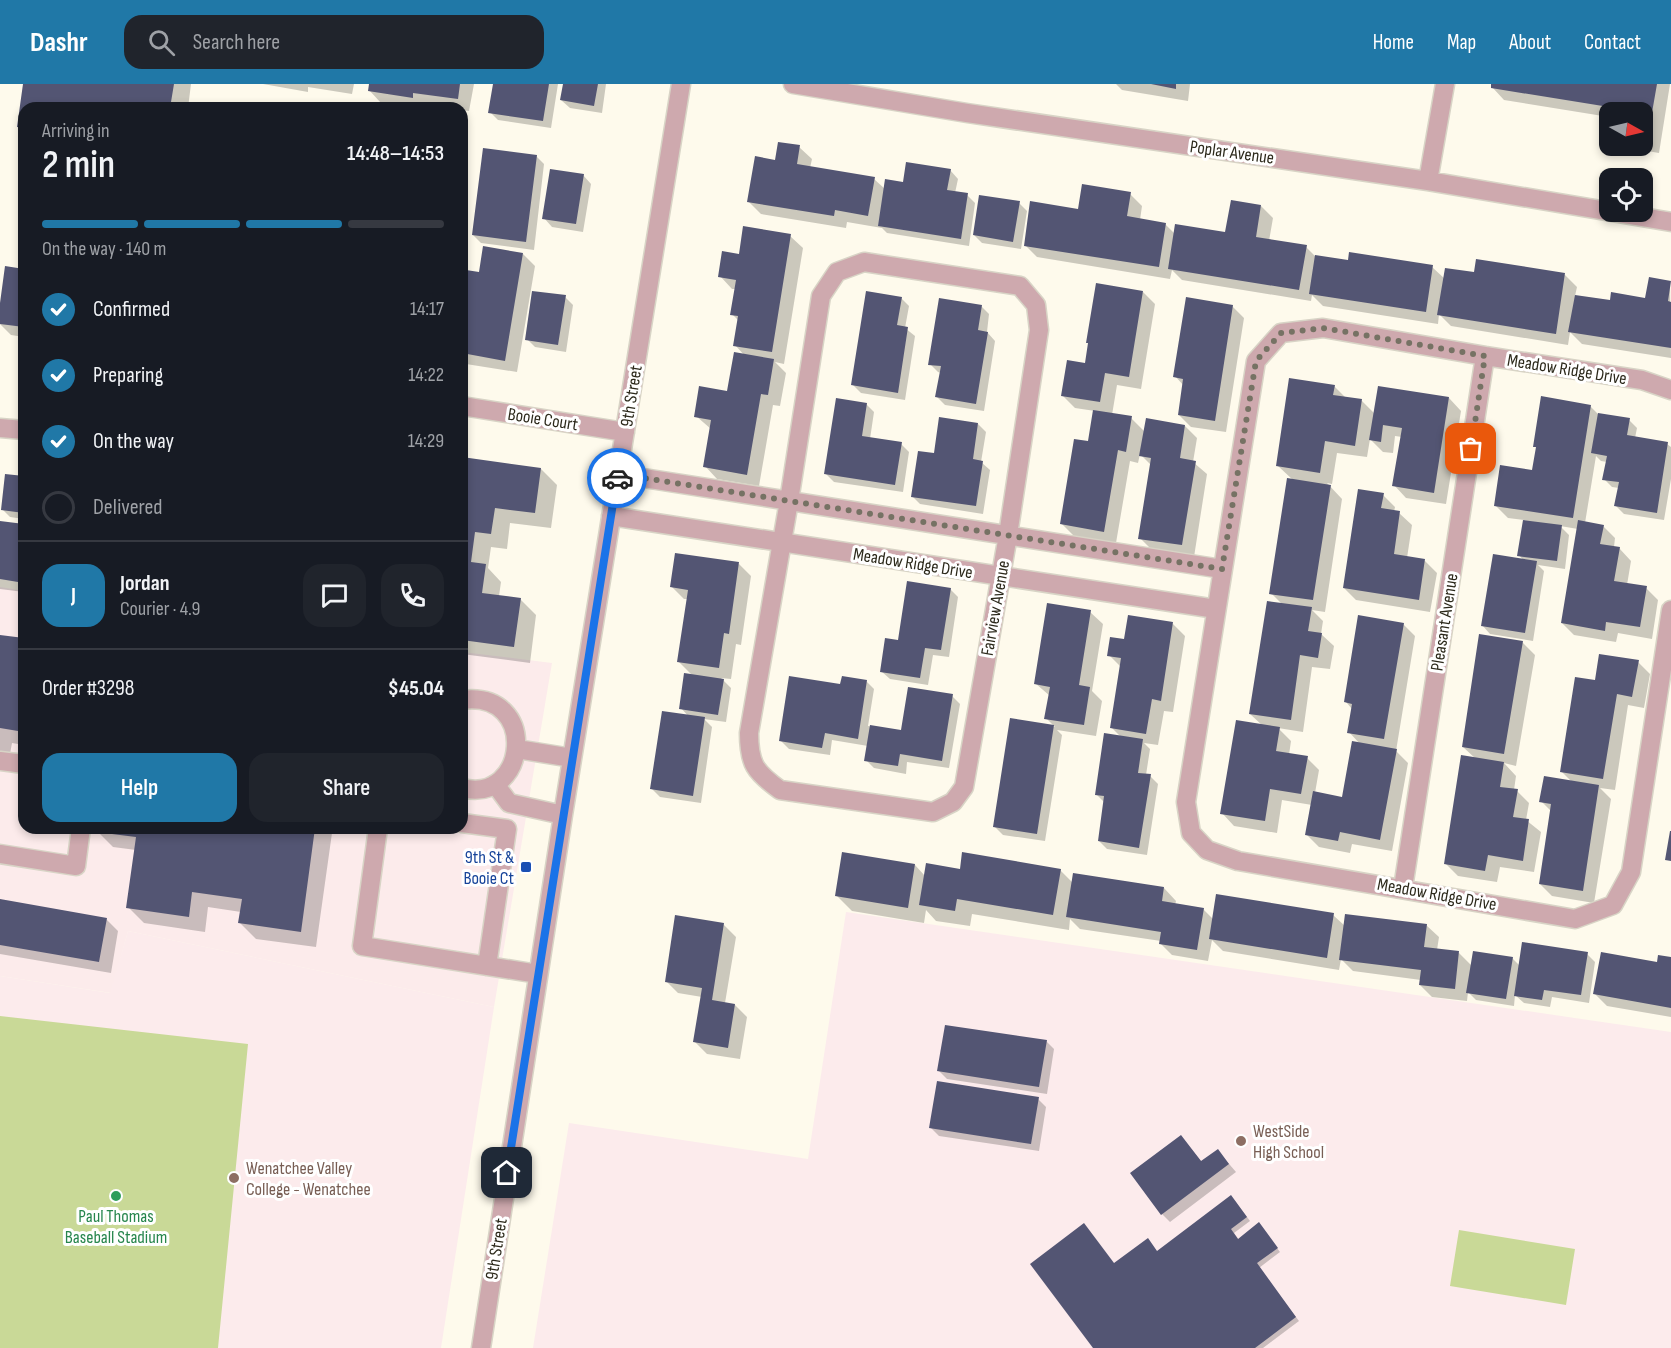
<!DOCTYPE html>
<html lang="en">
<head>
<meta charset="utf-8">
<style>
  :root { --surface:#171b24; --page:#20242c; --text:#f1f3f6; --muted:#9ea1a6; --line:#363941; --accent:#2078a7 }
  body { margin:0; font-family:"Sofia Sans Condensed",sans-serif; background:var(--page); color:var(--text); height:100vh; display:flex; flex-direction:column; font-size:22px; white-space:nowrap }
  * { box-sizing:border-box; margin:0 }
  p { font-size:20px; color:var(--muted) }
  .icon { flex:none; width:33px; height:33px; fill:none; stroke:currentColor; stroke-width:2; stroke-linecap:round; stroke-linejoin:round }
  .map { position:relative; flex:1; overflow:hidden }
  .details { position:absolute; left:18px; top:18px; width:450px; height:732px; display:flex; flex-direction:column; background:var(--surface); border-radius:18px; box-shadow:0 3px 9px #0003 }
  .details>* { flex:none }
  .needle { width:39px; rotate:98deg }
  .controls { position:absolute; left:1599px; top:18px; display:grid; gap:12px }
  .controls a { display:grid; place-items:center; width:54px; height:54px; border-radius:12px; background:var(--surface); box-shadow:0 3px 9px #0003; font-size:30px }
  .pin { position:absolute; display:grid; place-items:center; width:51px; height:51px; color:#fff; margin:-26px; border-radius:12px; box-shadow:0 3px 9px #0006 }
  .courier { position:absolute; display:grid; place-items:center; width:60px; height:60px; margin:-30px; border:4px solid #1a73e8; border-radius:50%; background:#fff; color:#222; box-shadow:0 2px 8px #0007 }
  .headline em { font-style:normal; font-weight:600 }
  .headline div { display:flex; flex-direction:column-reverse }
  .headline { display:flex; align-items:center; justify-content:space-between; height:102px; padding:0 24px }
  h1 { font-size:39px; font-weight:600; line-height:45px }
  .bar { display:grid; grid-template-columns:repeat(4,1fr); gap:9px 6px; align-content:center; height:72px; padding:0 24px }
  .bar i { height:8px; border-radius:4px; background:var(--line) }
  .bar .active { background:var(--accent) }
  .bar p { grid-column:span 4 }
  .line { display:flex; align-items:center; gap:15px; padding:0 24px; border-top:2px solid var(--line) }
  .line div { flex:1 }
  .round { display:grid; place-items:center; flex:none; width:63px; height:63px; border-radius:18px; background:var(--page) }
  ol { padding:0 24px; list-style:none }
  li { display:flex; align-items:center; gap:18px; height:66px }
  li p { margin-inline-start:auto }
  li .icon { padding:6px; border-radius:50%; background:var(--accent); color:#fff; stroke-width:4 }
  li:last-child { color:var(--muted) }
  li i { width:33px; height:33px; border:3px solid var(--line); border-radius:50% }
  .primary-button { display:flex; gap:12px; margin-top:auto; padding:12px 24px }
  .primary-button a { flex:1; height:69px; border-radius:18px; background:var(--accent); color:#fff; font-size:24px; font-weight:600; line-height:69px; text-align:center }
  .primary-button a+a { background:var(--page); color:var(--text) }
  header { display:flex; align-items:center; gap:36px; box-sizing:border-box; height:84px; padding:0 30px; background:var(--accent); color:#fff }
  header strong { font-size:28px }
  nav { display:flex; gap:33px; margin-inline-start:auto; font-size:21px }
  .search { width:420px; height:54px; background:var(--page); display:flex; align-items:center; gap:15px; box-sizing:border-box; padding:0 21px; border-radius:18px; color:var(--muted); font-size:22px }
  .map>svg:first-child { display:block }
</style>
</head>
<body>
<header>
<strong>Dashr</strong>
<div class="search"><svg class="icon" aria-label="search" viewBox="0 0 24 24"><circle cx="10" cy="10" r="6"/><path d="M15 15l6 6"/></svg>Search here</div>
<nav><a>Home</a><a>Map</a><a>About</a><a>Contact</a></nav>
</header>
<div class="map">
<svg width="1671" height="1264" viewBox="0 0 1671 1264">
  <rect width="100%" height="100%" fill="#fefaec"/>
  <path fill="#fcebeb" d="M0,503L24,507V744H462V568L552,579L494,923L128,847L111,909L0,892Z"/>
  <path fill="#fcebec" d="M846,828L1671,948V1264H533L569,1039L808,1075Z
    M128,847L494,923L441,1264H0V892L110,909Z"/>
  <path fill="#c9d997" d="M0,932L248,960L218,1264H0Z
    M1459,1146L1575,1165L1566,1221L1450,1202Z"/>
  <path fill="#0003" d="M24,0H191L188,24H24V48L18,42Z
    M263,0H354L352,10L308,3V8Z
    M370,0H474L469,27L462,26V24L425,20V24H417L381,19L369,6Z
    M494,0H558L551,44L498,36L490,28Z
    M564,0H606L602,29L570,24L561,16Z
    M1116,0H1190L1188,17L1122,6Z
    M1493,0H1670L1659,69L1618,62H1642V28H1610V53L1607,50L1609,33L1504,16L1492,3Z
    M799,63L812,75L810,84L874,95L885,105L950,86L958,95L955,109L967,111L975,119L969,162L887,149L882,144L847,138L846,144L761,130L749,118L776,77Z
    M536,72L544,80L534,166L481,159L473,151Z
    M583,91L591,100L583,148L552,143L544,134Z
    M1130,110L1142,122L1140,136L1165,140L1175,150H1227L1261,122L1273,134L1269,157L1306,163L1316,173L1349,178L1432,183L1445,195L1475,190L1565,191L1577,203L1575,212L1611,218L1646,215L1670,198L1671,274L1582,260L1570,248L1568,261L1451,242L1439,230L1438,240L1323,222L1312,211L1311,217L1182,196L1172,186L1170,195L1037,173L1025,161L1080,127Z
    M1019,119L1027,127L1021,165L982,159L974,151Z
    M790,152L803,164L784,280L775,278L786,289L780,322L773,321L759,402L717,395L705,382L711,345L696,332L729,309L745,272L735,261L739,237L732,230L736,205H732L720,192L740,172Z
    M523,170L535,182L517,288L466,280L462,275V188L466,193L480,190Z
    M24,186V253L11,251L0,240V229Z
    M1143,208L1155,220L1141,305L1117,301L1112,331L1131,334L1145,348L1185,342L1197,354L1193,378L1207,390L1194,473L1152,466L1140,454L1151,381L1140,370L1138,379L1130,377L1116,459L1074,452L1062,440L1090,359L1095,327L1075,324L1063,312Z
    M565,213L573,221L566,268L535,263L527,255Z
    M901,214L909,222L905,244L915,252L905,316L861,309L853,301Z
    M981,222L989,230L987,248L995,257L984,327L945,321L937,313L941,289L938,288L930,280Z
    M1232,222L1244,234L1226,348L1191,343L1179,331L1184,302L1175,292Z
    M1334,302L1346,314L1362,317L1375,330L1449,314L1461,327L1446,420L1406,414L1394,401L1402,353L1395,352L1393,369L1383,368L1370,355L1367,373L1337,369L1332,400L1327,399L1342,415L1325,528L1312,526L1323,537L1321,550L1334,562L1330,585L1312,583L1303,648L1278,644L1291,657L1289,671L1307,674L1319,686L1315,709L1343,714L1360,660L1349,648L1352,625L1346,618L1403,540L1415,552L1396,667L1408,679L1392,767L1352,760L1350,769L1319,763L1307,751L1312,721L1282,716L1277,749L1234,742L1222,729L1263,642L1250,630L1282,520L1271,509L1293,396L1278,382Z
    M866,320L874,328L870,355L901,360L909,368L903,408L834,398L826,390Z
    M1590,322L1599,331L1629,336L1637,344L1635,354L1667,360L1671,363V395L1664,436L1624,430L1616,422L1619,404L1612,403L1604,395L1607,378L1601,377L1596,372L1585,439L1603,442L1615,454L1614,463L1619,464L1631,477L1627,501L1646,504L1658,516L1652,555L1618,549L1616,558L1574,551L1562,539L1578,445L1560,442L1569,451L1565,485L1538,481L1544,487L1533,557L1490,550L1482,541L1524,477L1519,471L1524,436L1508,434L1495,421L1533,388L1537,365L1535,362Z
    M978,340L986,348L981,378L990,386L983,430L920,420L912,412L935,370Z
    M462,375L541,385L557,401L551,444L510,439L507,465L491,463L488,484L501,498L499,512L520,515L536,531L530,579L462,570Z
    M24,393V435L10,433L2,425Z
    M1383,411L1395,423L1394,428L1399,429L1412,441L1407,474L1425,477L1437,489L1430,528L1356,516L1344,504Z
    M0,438L24,441V508L0,505Z
    M739,480L751,492L741,561L736,560L731,595L721,594L731,604L726,638L704,635L712,643L701,719L660,713L652,705L689,633L681,624L692,591L678,577L688,515H684L672,503Z
    M950,505L958,513L949,573L933,571L928,601L890,595L881,587L899,557Z
    M1090,528L1103,540L1092,607L1102,617L1096,652L1057,646L1062,651L1045,757L1003,751L995,743L1011,636L1055,643L1046,634L1050,612L1035,599Z
    M1173,540L1185,552L1173,628L1164,627L1158,661L1144,659L1150,665L1146,691L1150,692L1158,700L1147,771L1107,765L1099,757L1105,719L1096,710L1122,654L1112,644L1121,583L1109,571L1125,557Z
    M0,552L24,556V661L12,659L10,670L0,669Z
    M1522,558L1535,571L1516,682L1504,679L1516,692L1514,706L1517,707L1529,719L1526,736L1541,748L1534,788L1500,783L1497,798L1458,792L1446,780L1476,675L1463,663Z
    M1638,578L1650,590L1644,624L1628,621L1615,706L1600,704L1611,715L1594,819L1552,812L1540,800L1552,728L1541,717L1572,698L1562,688L1596,598Z
    M866,597L874,605L868,642L902,647L952,612L960,620L949,684L907,678L906,690L874,684L866,676L868,662L832,656L830,671L789,665L781,657L842,602Z
    M98,744H327L332,749L316,863L256,855L240,839L241,828L208,823L205,848L144,839L128,823L136,766L113,763L97,747Z
    M915,781L925,792L961,787L1060,786L1073,799L1164,804L1176,817L1175,821L1203,825L1214,836L1333,831L1345,842L1426,841L1439,853L1437,866L1459,869L1472,882L1512,874L1520,882L1587,870L1595,878L1589,919L1552,913L1550,923L1524,919L1515,911L1514,922L1476,916L1468,908L1467,917L1432,913L1420,901L1421,896L1353,887L1341,875L1339,886L1223,867L1212,856L1208,877L1172,871L1160,859L1161,857L1080,845L1070,835L1069,846L972,830L970,842L936,837L926,826L924,839L852,827L836,811Z
    M0,817L106,835L118,847L111,889L0,870Z
    M723,840L736,853L725,919L735,921L747,933L740,975L707,970L695,958L702,913L678,909L666,897Z
    M1671,875V933L1607,922L1595,910Z
    M1046,957L1054,965L1047,1010L947,995L939,987Z
    M1038,1015L1046,1023L1039,1067L939,1052L931,1044Z
    M1181,1053L1202,1078L1218,1067L1236,1088L1170,1138L1162,1130Z
    M1235,1117L1250,1137L1234,1149L1239,1156L1262,1144L1280,1168L1259,1184L1299,1237L1263,1264H1095L1115,1181L1158,1168Z"/>
  <path fill="#535573" d="M23,0H174L170,24H24V44L17,43Z
    M369,0H460L458,15L413,9V14L368,7Z
    M493,0H549L543,37L488,29Z
    M563,0H598L594,22L560,16Z
    M1151,0H1176V5Z
    M1491,0H1657L1647,57L1642,56V28H1609V23L1491,4Z
    M1608,31H1610V51L1605,50Z
    M778,58L800,61L797,80L875,93L868,132L835,126L834,132L747,118L755,72L775,76Z
    M483,64L537,71L526,158L472,151Z
    M906,78L951,85L947,106L968,109L961,155L878,142L885,95L903,98Z
    M550,85L584,90L576,140L542,135Z
    M1082,100L1131,108L1127,132L1166,139L1159,183L1024,162L1030,117L1078,125Z
    M979,111L1020,117L1013,158L973,151Z
    M1231,116L1261,121L1256,153L1307,161L1299,206L1168,185L1175,140L1225,148Z
    M743,142L791,150L772,268L733,262L738,232L730,231L736,196L718,193L722,167L739,170Z
    M483,162L523,169L505,277L462,269V209L466,186L479,188Z
    M1349,168L1433,181L1426,228L1309,210L1315,171L1348,176Z
    M1476,175L1565,189L1556,250L1437,231L1445,184L1474,188Z
    M5,182L24,185V243L0,240V219Z
    M1649,193L1671,197L1668,217L1671,218V264L1568,248L1575,211L1610,216L1611,208L1645,214Z
    M1096,199L1143,207L1129,293L1105,289L1100,318L1061,312L1067,276L1085,279L1088,259H1086Z
    M532,207L566,211L558,261L525,256Z
    M866,207L902,213L897,241L908,243L898,309L851,301Z
    M1186,213L1233,221L1215,337L1178,331L1183,295L1173,293Z
    M939,214L982,221L978,246L988,248L976,320L935,313L941,282L928,281Z
    M23,259H24V289L19,288Z
    M734,268L774,275L768,311L761,310L747,391L703,383L711,336L694,333L699,302L727,307Z
    M1289,294L1335,301L1333,311L1362,315L1355,362L1325,357L1320,389L1276,382Z
    M1378,302L1449,313L1434,409L1392,402L1402,344L1383,341L1381,358L1369,356Z
    M1541,312L1591,321L1573,434L1494,422L1500,381L1532,386L1536,363H1533Z
    M836,314L867,319L862,352L902,358L895,401L824,390Z
    M1093,326L1132,332L1126,368L1118,366L1104,448L1060,440L1074,355L1088,357Z
    M1598,329L1630,334L1627,351L1668,358L1657,429L1614,422L1619,398L1602,396L1607,372L1591,369Z
    M939,333L978,339L973,375L983,377L976,422L911,413L918,367L934,369Z
    M1146,334L1185,341L1180,374L1196,377L1182,461L1138,455L1151,374L1139,372Z
    M462,373L541,384L535,429L495,424L491,450L475,448L471,478L486,480L482,509L521,514L514,563L462,556Z
    M5,390L24,392V429L1,426Z
    M1287,394L1331,401L1313,516L1269,510Z
    M1358,405L1384,409L1381,424L1400,427L1394,470L1425,475L1419,516L1343,504Z
    M1523,436L1562,441L1557,477L1517,472Z
    M1578,436L1604,441L1600,460L1620,463L1614,497L1647,502L1640,543L1606,538L1605,547L1561,539Z
    M0,437L24,440V499L0,495Z
    M675,469L739,478L729,550L724,549L719,584L677,578L688,506L670,503Z
    M1493,470L1537,477L1525,549L1481,542Z
    M907,497L951,504L941,566L925,564L920,594L880,588L885,554L898,556Z
    M1267,517L1312,523L1308,547L1322,549L1318,574L1300,571L1291,636L1249,630Z
    M1047,519L1091,526L1079,601L1090,603L1084,641L1044,635L1050,603L1034,600Z
    M1128,531L1173,538L1161,617L1152,615L1146,650L1110,644L1121,574L1107,572L1110,553L1124,555Z
    M1358,531L1404,539L1384,655L1347,649L1352,620L1344,618Z
    M1479,550L1523,557L1504,670L1462,663Z
    M0,551L24,554V648L0,644Z
    M1599,570L1639,576L1632,613L1617,610L1603,695L1560,688L1575,593L1595,596Z
    M684,589L724,595L718,631L679,625Z
    M789,592L840,600L842,592L867,596L858,655L825,649L822,664L779,657Z
    M908,603L953,610L942,677L900,670L898,682L864,677L870,641L901,646Z
    M662,627L705,633L693,712L650,705Z
    M1010,634L1054,641L1037,750L993,743Z
    M1236,636L1280,643L1276,667L1308,672L1301,710L1270,705L1265,737L1220,730Z
    M1104,649L1143,655L1138,689L1151,690L1139,764L1098,757L1104,712L1095,711Z
    M1352,657L1397,665L1380,756L1340,748L1338,757L1305,751L1313,707L1342,713Z
    M1461,671L1504,678L1500,703L1518,705L1513,733L1529,735L1523,777L1488,771L1485,787L1444,780Z
    M1544,692L1599,701L1583,807L1539,800L1551,720L1539,718Z
    M96,744H315L301,848L238,839L242,815L192,808L189,833L126,824L136,753L96,748Z
    M1670,747H1671V777L1665,776Z
    M842,768L915,780L908,824L835,812Z
    M962,768L1061,785L1053,831L957,815L955,827L919,821L926,779L960,785Z
    M1073,789L1164,803L1162,817L1204,824L1197,866L1159,860L1161,848L1066,833Z
    M1216,810L1334,829L1327,874L1209,855Z
    M0,815L107,834L99,878L0,861Z
    M1345,830L1427,840L1424,863L1459,867L1455,905L1419,901L1421,886L1339,876Z
    M675,831L724,839L712,916L735,920L728,964L693,958L702,904L665,898Z
    M1522,858L1588,868L1581,911L1544,906L1542,916L1514,912Z
    M1473,867L1513,873L1506,915L1466,909Z
    M1601,868L1657,878L1658,871L1671,873V924L1593,910Z
    M945,941L1047,956L1039,1003L937,987Z
    M937,997L1039,1013L1031,1060L929,1044Z
    M1181,1051L1201,1077L1218,1065L1229,1080L1161,1131L1130,1089Z
    M1231,1111L1247,1133L1231,1145L1238,1155L1259,1138L1278,1164L1257,1179L1296,1233L1255,1264H1093L1030,1180L1084,1139L1114,1179L1148,1154L1157,1167Z"/>
  <g fill="none" stroke-linecap="round" stroke-linejoin="round">
    <defs>
      <path id="minor" d="M793,0L967,29L1428,97L1671,138
        M1428,97L1445,0
        M864,178L1020,202L1036,221L1039,246L1008,451L964,703L953,718L933,728L780,706C755,688 749,680 749,649L789,417L821,212L837,188Z
        M1671,306L1642,296L1485,272L1323,244L1281,249L1256,277L1186,718L1191,749L1207,766L1238,777L1575,835L1613,821L1631,788L1671,526
        M462,322L625,348
        M0,344L24,346
        M618,390L1222,485
        M611,432L1216,525
        M462,616C540,606 528,721 462,704
        M517,665L572,674
        M0,677L24,680
        M495,700L509,719L563,731
        M462,739L507,745L487,882
        M378,744L362,862L538,890
        M0,770L76,782L81,744
        M1403,804L1485,272
        M481,1264L563,731L681,0"/>
    </defs>
    <use href="#minor" stroke="#d8d4c6" stroke-width="21"/>
    <use href="#minor" stroke="#cea9ae" stroke-width="18"/>
  </g>
  <g fill="none" stroke-linecap="round" stroke-linejoin="round">
    <path stroke="#767264" stroke-width="6" stroke-dasharray="0 10.8" d="M617,394L618,390L1222,485L1256,277L1281,249L1323,244L1485,272L1471,365"/>
    <path stroke="#1a73e8" stroke-width="8" d="M507,1089L617,394"/>
  </g>
  <rect fill="#1a4fb4" stroke="#fff" stroke-width="2" x="520" y="777" width="12" height="12" rx="3"/>
  <g fill="#8d6e63" stroke="#fff" stroke-width="2">
    <circle cx="1241" cy="1057" r="6"/>
    <circle cx="234" cy="1094" r="6"/>
  </g>
  <circle fill="#2e9e5b" stroke="#fff" stroke-width="2" cx="116" cy="1112" r="6"/>
  <g text-anchor="middle" stroke-width="6" stroke-linejoin="round" paint-order="stroke">
    <g font-size="18" fill="#2c291b" stroke="#fff">
      <text transform="translate(1232 68) rotate(8)" y="6">Poplar Avenue</text>
      <text transform="translate(1567 285) rotate(9)" y="6">Meadow Ridge Drive</text>
      <text transform="translate(631 312) rotate(-81)" y="6">9th Street</text>
      <text transform="translate(543 335) rotate(9)" y="6">Booie Court</text>
      <text transform="translate(913 479) rotate(9)" y="6">Meadow Ridge Drive</text>
      <text transform="translate(995 524) rotate(-80)" y="6">Fairview Avenue</text>
      <text transform="translate(1444 538) rotate(-81)" y="6">Pleasant Avenue</text>
      <text transform="translate(1437 810) rotate(10)" y="6">Meadow Ridge Drive</text>
      <text transform="translate(496 1165) rotate(-81)" y="6">9th Street</text>
    </g>
    <g font-size="18" fill="#164399" stroke="#fff" text-anchor="end">
      <text x="514" y="779">9th St &amp;<tspan x="514" dy="21">Booie Ct</tspan></text>
    </g>
    <g font-size="18" fill="#785e54" stroke="#fff" text-anchor="start">
      <text x="1253" y="1053">WestSide<tspan x="1253" dy="21">High School</tspan></text>
      <text x="246" y="1090">Wenatchee Valley<tspan x="246" dy="21">College - Wenatchee</tspan></text>
    </g>
    <g font-size="18" fill="#27864d" stroke="#fff">
      <text x="116" y="1138">Paul Thomas<tspan x="116" dy="21">Baseball Stadium</tspan></text>
    </g>
  </g>
</svg>
<div class="controls">
<a><svg class="needle" viewBox="-14 -14 28 28"><path d="M0-13l5 13h-10z" fill="#e53935"/><path d="M0 13l5-13h-10z" fill="#9ea1a6"/></svg></a>
<a><svg class="icon" aria-label="locate" viewBox="0 0 24 24"><circle cx="12" cy="12" r="6"/><path d="M12 2v4M12 18v4M2 12h4M18 12h4"/></svg></a>
</div>
<div class="pin" style="left:1471px;top:365px;background:#ea580c"><svg class="icon" aria-label="bag" viewBox="0 0 24 24"><path d="M5 8h14l-1 12H6zM9 8a3 3 0 0 1 6 0"/></svg></div>
<div class="pin" style="left:507px;top:1089px;background:#1f2937"><svg class="icon" aria-label="home" viewBox="0 0 24 24"><path d="M3 11l9-7 9 7M6 9v11h12V9"/></svg></div>
<div class="courier" style="left:617px;top:394px"><svg class="icon" aria-label="car" viewBox="0 0 24 24"><path d="M5 17H2v-5l4-1 3-4h7l3 4 3 1v5h-3M9 17h6M6 11h13"/><circle cx="7" cy="17" r="2"/><circle cx="17" cy="17" r="2"/></svg></div>
<section class="details">
<div class="headline"><div><h1>2 min</h1><p>Arriving in</p></div><em>14:48–14:53</em></div>
<div class="bar"><i class="active"></i><i class="active"></i><i class="active"></i><i></i><p>On the way · 140 m</p></div>
<ol>
<li><svg class="icon" aria-label="check" viewBox="0 0 24 24"><path d="M5 12l5 5 9-10"/></svg>Confirmed<p>14:17</p></li>
<li><svg class="icon" aria-label="check" viewBox="0 0 24 24"><path d="M5 12l5 5 9-10"/></svg>Preparing<p>14:22</p></li>
<li><svg class="icon" aria-label="check" viewBox="0 0 24 24"><path d="M5 12l5 5 9-10"/></svg>On the way<p>14:29</p></li>
<li><i></i>Delivered</li>
</ol>
<div class="line" style="height:108px"><b class="round" style="background:var(--accent);color:#fff">J</b><div><b>Jordan</b><p>Courier · 4.9</p></div><a class="round"><svg class="icon" aria-label="chat" viewBox="0 0 24 24"><path d="M4 5h16v11H9l-5 4z"/></svg></a><a class="round"><svg class="icon" aria-label="phone" viewBox="0 0 24 24"><path d="M5 4h4l2 5-3 2q2 4 5 5l2-3 5 2v4C11 20 4 13 5 4z"/></svg></a></div>
<div class="line" style="height:78px"><div>Order #3298</div><b>$45.04</b></div>
<div class="primary-button"><a>Help</a><a>Share</a></div>
</section>
</div>
</body>
</html>
